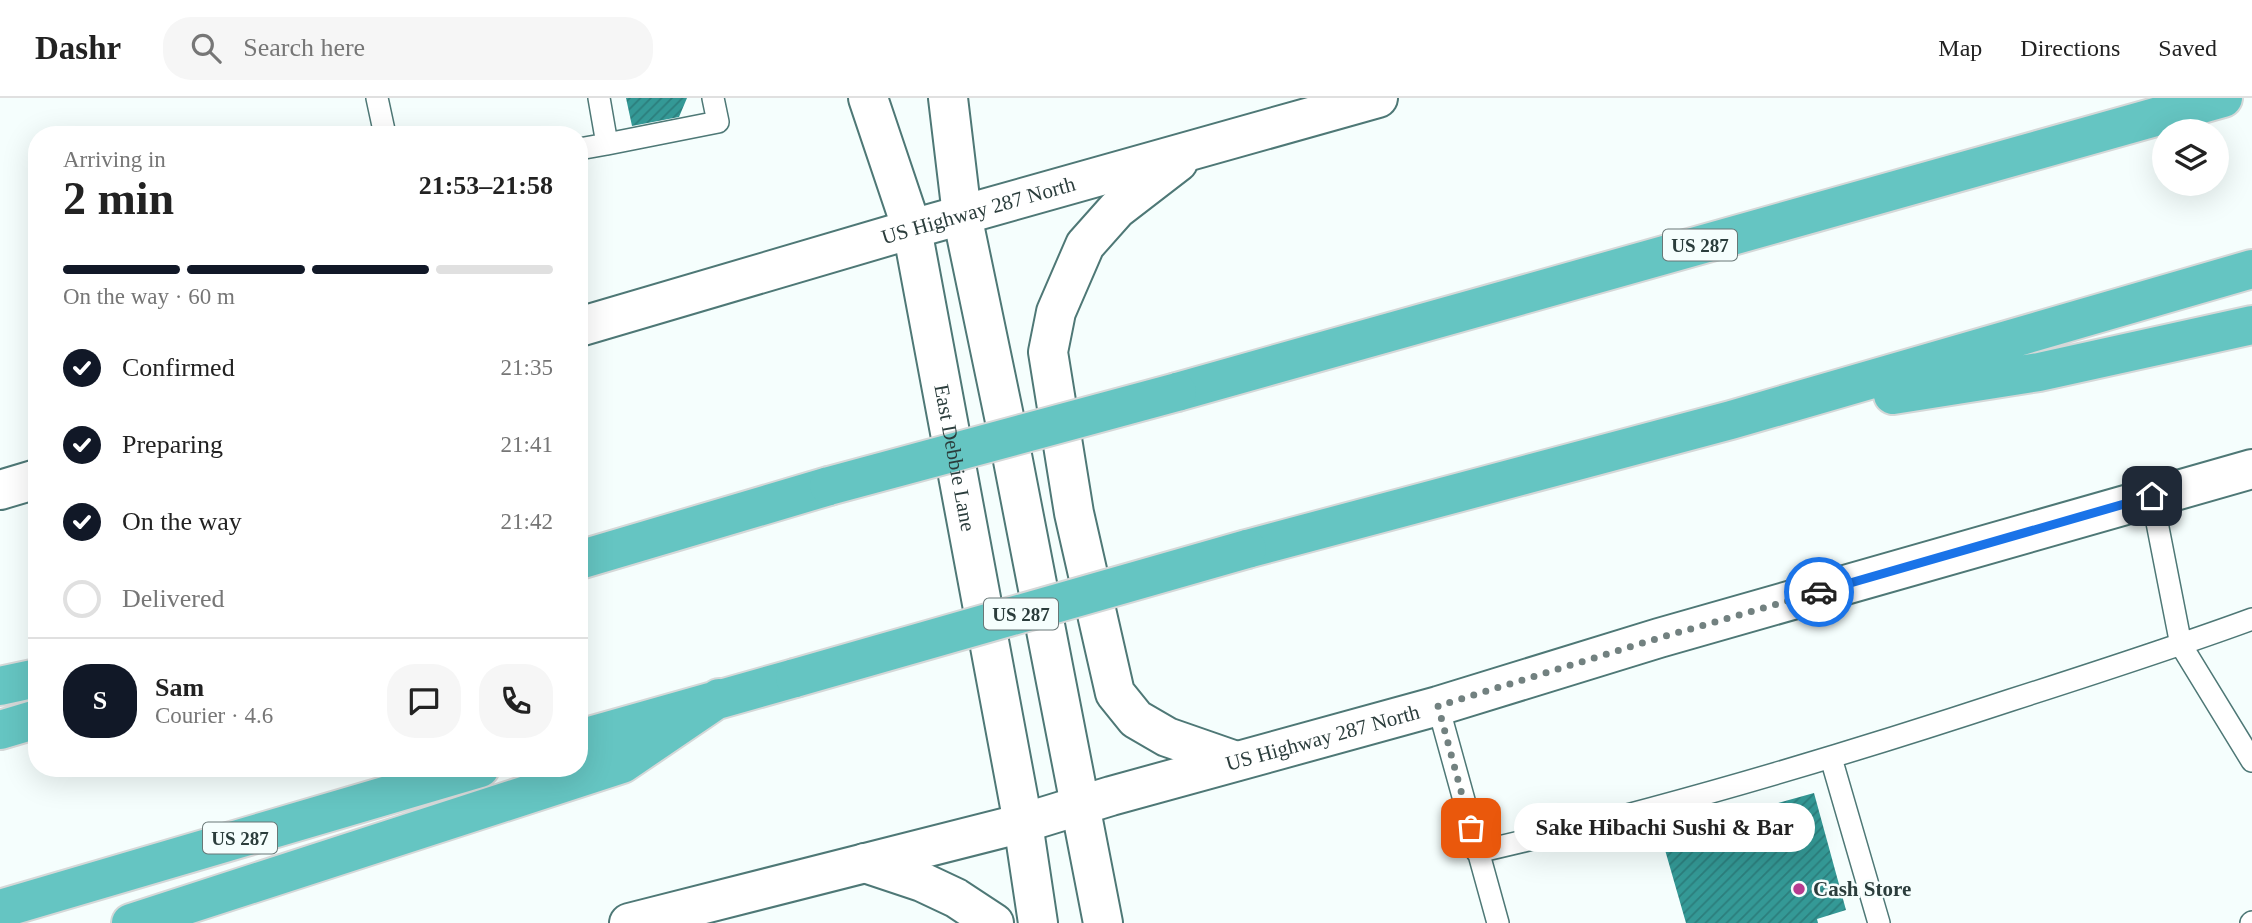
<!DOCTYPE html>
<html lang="en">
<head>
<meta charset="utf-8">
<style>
  :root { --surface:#fff; --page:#f6f6f6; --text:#222; --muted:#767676; --line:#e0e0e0; --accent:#111827 }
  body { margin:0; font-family:"Times New Roman",serif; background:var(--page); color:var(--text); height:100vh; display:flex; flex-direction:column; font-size:26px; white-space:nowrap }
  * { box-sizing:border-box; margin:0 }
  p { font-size:23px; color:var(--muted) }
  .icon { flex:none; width:38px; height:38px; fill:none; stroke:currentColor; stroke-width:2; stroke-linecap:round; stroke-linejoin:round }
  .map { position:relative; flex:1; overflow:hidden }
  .panel { position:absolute; left:28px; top:28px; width:560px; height:651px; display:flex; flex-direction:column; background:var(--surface); border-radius:28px; box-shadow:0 7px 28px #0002 }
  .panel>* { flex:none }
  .tools { position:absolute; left:2152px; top:21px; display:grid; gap:14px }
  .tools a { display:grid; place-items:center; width:77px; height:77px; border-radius:50%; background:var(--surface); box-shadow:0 7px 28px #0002; font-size:35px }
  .pin { position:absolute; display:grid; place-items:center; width:60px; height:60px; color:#fff; margin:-30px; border-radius:14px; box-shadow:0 4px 10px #0006 }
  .courier { position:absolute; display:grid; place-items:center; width:70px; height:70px; margin:-35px; border:5px solid #1a73e8; border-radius:50%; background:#fff; color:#222; box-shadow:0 2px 9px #0007 }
  .bubble { position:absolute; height:49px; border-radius:24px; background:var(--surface); box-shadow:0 7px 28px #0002; font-size:23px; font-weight:800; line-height:49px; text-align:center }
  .overview em { font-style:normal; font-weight:800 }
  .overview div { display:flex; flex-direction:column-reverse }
  .overview { display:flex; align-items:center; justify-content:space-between; height:119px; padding:0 35px }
  h1 { font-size:46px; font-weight:800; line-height:52px }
  .bar { display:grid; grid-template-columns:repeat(4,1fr); gap:10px 7px; align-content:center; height:84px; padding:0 35px }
  .bar i { height:9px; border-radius:5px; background:var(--line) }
  .bar .active { background:var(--accent) }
  .bar p { grid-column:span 4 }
  .line { display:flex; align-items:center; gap:18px; padding:0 35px; border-top:2px solid var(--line) }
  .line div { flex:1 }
  .round { display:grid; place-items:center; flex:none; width:74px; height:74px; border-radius:28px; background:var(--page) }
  ol { padding:0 35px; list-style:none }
  li { display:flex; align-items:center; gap:21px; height:77px }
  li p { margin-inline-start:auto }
  li .icon { padding:7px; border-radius:50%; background:var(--accent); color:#fff; stroke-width:4 }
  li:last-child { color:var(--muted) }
  li i { width:38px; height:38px; border:4px solid var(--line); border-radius:50% }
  header { display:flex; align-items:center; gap:42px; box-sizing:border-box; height:98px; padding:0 35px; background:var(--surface); border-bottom:2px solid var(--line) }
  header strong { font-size:33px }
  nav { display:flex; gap:38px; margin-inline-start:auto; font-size:24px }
  .search { width:490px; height:63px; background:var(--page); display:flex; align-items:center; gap:18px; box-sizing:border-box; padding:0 24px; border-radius:28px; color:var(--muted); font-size:26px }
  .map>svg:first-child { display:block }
</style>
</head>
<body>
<header>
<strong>Dashr</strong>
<div class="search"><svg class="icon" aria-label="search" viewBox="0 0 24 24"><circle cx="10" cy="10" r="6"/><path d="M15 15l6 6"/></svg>Search here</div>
<nav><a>Map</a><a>Directions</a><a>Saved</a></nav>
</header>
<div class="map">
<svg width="2252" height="825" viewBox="0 0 2252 825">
  <defs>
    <pattern id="building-hatch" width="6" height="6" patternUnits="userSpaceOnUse" patternTransform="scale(1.75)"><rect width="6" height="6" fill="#349996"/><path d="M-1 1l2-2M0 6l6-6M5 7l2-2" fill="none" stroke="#2c7e7c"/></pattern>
  </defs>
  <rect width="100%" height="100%" fill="#f5fefd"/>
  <path fill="url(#building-hatch)" d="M626,0H687L679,19L632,28Z
    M1814,695L1846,812L1817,821L1818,825H1686L1661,738Z"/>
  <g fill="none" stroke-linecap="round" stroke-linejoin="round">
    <defs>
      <path id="lane" d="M377,0L385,37
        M607,46L718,24L713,0
        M579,51L607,46L599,0
        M2152,399L2181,547L2252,663
        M1438,608L1498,825
        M1831,660L1879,825
        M1477,754C1658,713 1835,660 2011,602C2092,576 2173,550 2252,521
        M2251,825L2252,824"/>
      <g id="secondary">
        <path id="s1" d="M868,0L912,131L1023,725L1038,825"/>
        <path d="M948,0L962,117L1010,347L1103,825"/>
        <path d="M1178,64L1117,111L1085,147L1056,214L1048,254L1074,415L1115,595L1136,621L1167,639L1236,663"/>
        <path id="s2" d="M579,229L912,131L1378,0"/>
        <path d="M0,392L37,381"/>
        <path d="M865,765L922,784L956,800L994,825"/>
        <path id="s3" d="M629,825L1023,725L1111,698L1438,608L1659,540L2252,371"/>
      </g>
      <path id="highway" d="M1177,294L2223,0
        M1893,297L2039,274L2252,227
        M1247,451L1731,322L2252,171
        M579,462L829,388
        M0,588L37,580
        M0,632L37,621
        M579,641L795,580
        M0,811L480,670
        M131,825L622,666L719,600"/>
    </defs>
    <use href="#lane" stroke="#4e7876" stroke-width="24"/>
    <use href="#secondary" stroke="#4e7876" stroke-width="42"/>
    <use href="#highway" stroke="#d5d8d8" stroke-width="42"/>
    <use href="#lane" stroke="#fff" stroke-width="21"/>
    <use href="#secondary" stroke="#fff" stroke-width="38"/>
    <use href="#highway" stroke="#65c5c2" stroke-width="38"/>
    <defs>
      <path id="highway-bridge" d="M829,388L1177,294
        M795,580L1247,451"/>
    </defs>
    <use href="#highway-bridge" stroke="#d5d8d8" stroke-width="42" stroke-linecap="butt"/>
    <use href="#highway-bridge" stroke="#65c5c2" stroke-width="38"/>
  </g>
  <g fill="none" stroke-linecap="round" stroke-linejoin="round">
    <path stroke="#728180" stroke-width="7" stroke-dasharray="0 12.6" d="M1471,730L1438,608L1659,540L1819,494"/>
    <path stroke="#1a73e8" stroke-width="9" d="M1819,494L2152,398"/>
  </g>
  <circle fill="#b63c90" stroke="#f5fefd" stroke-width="2.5" cx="1799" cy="791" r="7"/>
  <g text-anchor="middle" stroke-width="5" stroke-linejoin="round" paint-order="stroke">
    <g fill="#f5fefd" stroke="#687776" stroke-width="2">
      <rect x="1663" y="131.5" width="74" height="31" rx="5"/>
      <rect x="984" y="500.5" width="74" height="31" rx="5"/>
      <rect x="203" y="724.5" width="74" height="31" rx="5"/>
    </g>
    <g font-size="19" font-weight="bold" fill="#2b3d3c">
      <text x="1700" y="154">US 287</text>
      <text x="1021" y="523">US 287</text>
      <text x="240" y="747">US 287</text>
    </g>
    <g font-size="21" fill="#2b3d3c" stroke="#f5fefd">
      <text dy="7" stroke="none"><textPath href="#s2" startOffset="416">US Highway 287 North</textPath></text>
      <text dy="7" stroke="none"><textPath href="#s1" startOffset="371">East Debbie Lane</textPath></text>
      <text dy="7" stroke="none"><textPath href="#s3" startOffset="718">US Highway 287 North</textPath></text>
    </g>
    <g font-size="21" font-weight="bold" fill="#2b3d3c" stroke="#f5fefd" text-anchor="start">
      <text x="1813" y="798">Cash Store</text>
    </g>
  </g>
</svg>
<div class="tools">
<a><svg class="icon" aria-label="layers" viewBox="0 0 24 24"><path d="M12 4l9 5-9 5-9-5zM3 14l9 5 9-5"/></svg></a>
</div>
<div class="pin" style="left:1471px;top:730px;background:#ea580c"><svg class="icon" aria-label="bag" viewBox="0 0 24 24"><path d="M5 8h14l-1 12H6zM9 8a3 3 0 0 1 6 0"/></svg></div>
<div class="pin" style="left:2152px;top:398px;background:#1f2937"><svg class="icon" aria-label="home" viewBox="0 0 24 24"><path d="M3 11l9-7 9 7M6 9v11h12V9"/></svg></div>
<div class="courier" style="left:1819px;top:494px"><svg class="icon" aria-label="car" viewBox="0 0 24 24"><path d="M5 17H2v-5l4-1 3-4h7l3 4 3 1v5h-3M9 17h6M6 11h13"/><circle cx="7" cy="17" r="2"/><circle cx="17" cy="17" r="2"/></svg></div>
<div class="bubble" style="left:1514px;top:705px;width:301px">Sake Hibachi Sushi &amp; Bar</div>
<section class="panel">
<div class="overview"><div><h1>2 min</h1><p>Arriving in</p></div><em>21:53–21:58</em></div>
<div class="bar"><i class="active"></i><i class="active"></i><i class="active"></i><i></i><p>On the way · 60 m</p></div>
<ol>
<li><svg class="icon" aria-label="check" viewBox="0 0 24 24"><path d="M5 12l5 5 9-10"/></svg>Confirmed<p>21:35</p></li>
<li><svg class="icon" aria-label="check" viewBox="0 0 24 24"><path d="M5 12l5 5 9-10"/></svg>Preparing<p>21:41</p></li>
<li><svg class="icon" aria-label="check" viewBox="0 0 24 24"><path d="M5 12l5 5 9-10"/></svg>On the way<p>21:42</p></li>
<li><i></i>Delivered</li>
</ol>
<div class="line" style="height:126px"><b class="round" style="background:var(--accent);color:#fff">S</b><div><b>Sam</b><p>Courier · 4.6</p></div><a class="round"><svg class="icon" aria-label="chat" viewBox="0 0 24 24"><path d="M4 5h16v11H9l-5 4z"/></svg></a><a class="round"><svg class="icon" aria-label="phone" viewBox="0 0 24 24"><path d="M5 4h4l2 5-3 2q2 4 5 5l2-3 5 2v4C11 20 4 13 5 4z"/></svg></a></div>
</section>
</div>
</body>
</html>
